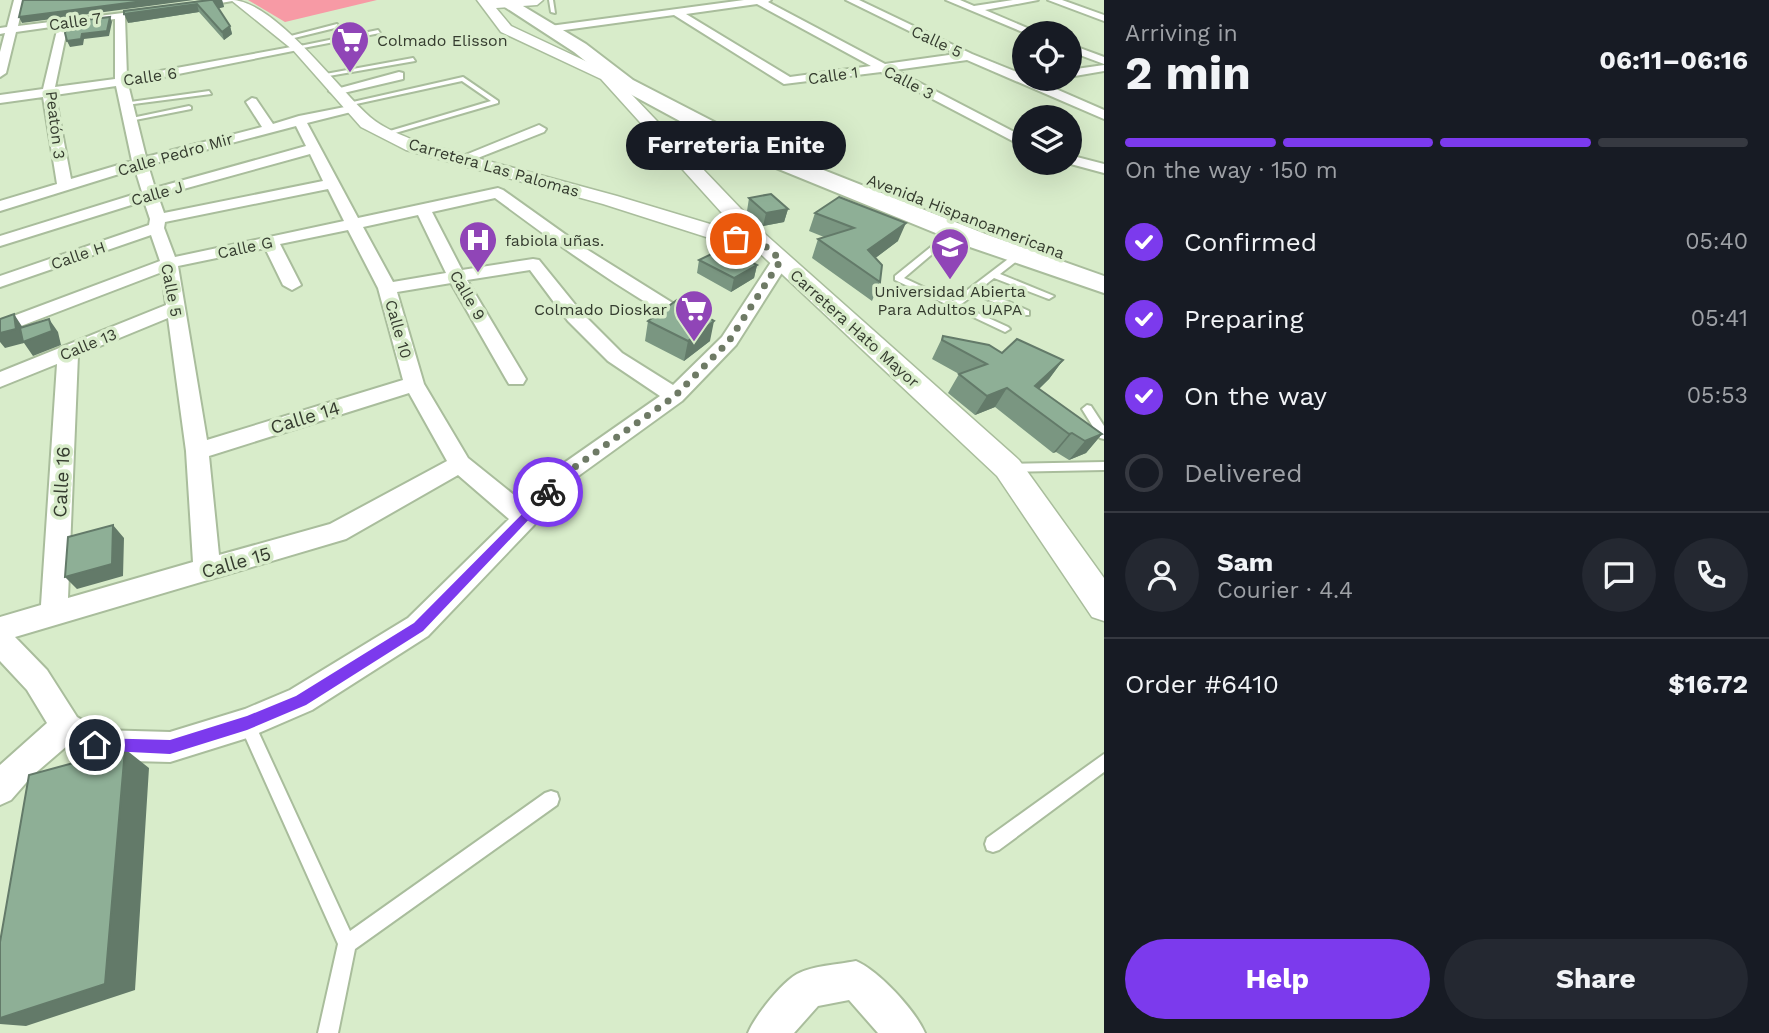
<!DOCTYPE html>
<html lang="en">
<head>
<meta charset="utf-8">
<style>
  :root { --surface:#171b24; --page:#242831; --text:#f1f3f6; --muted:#9ea1a6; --line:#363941; --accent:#7c3aed }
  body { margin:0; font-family:"Work Sans",sans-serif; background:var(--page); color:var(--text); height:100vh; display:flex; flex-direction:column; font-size:26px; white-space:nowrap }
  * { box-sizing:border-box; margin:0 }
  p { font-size:23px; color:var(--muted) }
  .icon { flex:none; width:38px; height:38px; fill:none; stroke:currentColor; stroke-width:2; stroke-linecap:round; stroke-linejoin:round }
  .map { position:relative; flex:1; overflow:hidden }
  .side { display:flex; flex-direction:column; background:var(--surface); width:665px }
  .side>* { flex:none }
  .tools { position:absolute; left:1012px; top:21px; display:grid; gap:14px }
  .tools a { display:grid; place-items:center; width:70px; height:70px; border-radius:50%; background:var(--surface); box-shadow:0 7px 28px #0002; font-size:35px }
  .pin { position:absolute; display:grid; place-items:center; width:60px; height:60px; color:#fff; margin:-30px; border:4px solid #fff; border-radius:50%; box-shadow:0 2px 7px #0007 }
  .courier { position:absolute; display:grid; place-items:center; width:70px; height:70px; margin:-35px; border:5px solid #7c3aed; border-radius:50%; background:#fff; color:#222; box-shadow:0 2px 9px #0007 }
  .bubble { position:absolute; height:49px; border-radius:24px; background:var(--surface); box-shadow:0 7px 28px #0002; font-size:23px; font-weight:700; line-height:49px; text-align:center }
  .overview em { font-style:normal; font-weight:700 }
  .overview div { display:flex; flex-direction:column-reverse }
  .overview { display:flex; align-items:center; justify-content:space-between; height:119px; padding:0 21px }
  h1 { font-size:46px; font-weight:700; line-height:52px }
  .bar { display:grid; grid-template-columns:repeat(4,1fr); gap:10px 7px; align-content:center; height:84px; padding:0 21px }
  .bar i { height:9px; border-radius:5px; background:var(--line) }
  .bar .on { background:var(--accent) }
  .bar p { grid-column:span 4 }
  .line { display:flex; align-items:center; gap:18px; padding:0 21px; border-top:2px solid var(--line) }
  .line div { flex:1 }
  .round { display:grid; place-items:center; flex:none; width:74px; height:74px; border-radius:37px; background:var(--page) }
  ol { padding:0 21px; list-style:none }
  li { display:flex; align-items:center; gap:21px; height:77px }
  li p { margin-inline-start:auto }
  li .icon { padding:7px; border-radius:50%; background:var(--accent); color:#fff; stroke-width:4 }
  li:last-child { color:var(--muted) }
  li i { width:38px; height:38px; border:4px solid var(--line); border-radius:50% }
  .primary-button { display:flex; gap:14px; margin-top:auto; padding:14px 21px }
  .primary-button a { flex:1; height:80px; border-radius:42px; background:var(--accent); color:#fff; font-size:28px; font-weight:700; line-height:80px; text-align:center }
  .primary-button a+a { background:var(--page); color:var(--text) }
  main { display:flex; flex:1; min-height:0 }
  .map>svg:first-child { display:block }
</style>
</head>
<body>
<main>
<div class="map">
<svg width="1104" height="1033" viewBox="0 0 1104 1033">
  <rect width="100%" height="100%" fill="#d8ecca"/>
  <path fill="#f79aa5" d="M248,0H377L285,22Z"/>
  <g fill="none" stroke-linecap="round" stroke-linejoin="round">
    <defs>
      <path id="service" d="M549,0H553L555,13L551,12Z
        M337,24L339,27L286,40L283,38Z
        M378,30L380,33L298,49L295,47Z
        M413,58L415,61L323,77L320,75Z
        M463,77L498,101V103L385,136L383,135V133L491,101L462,81L347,106L344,104Z
        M209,91L211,94L126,105L123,103Z
        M189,106L191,107V109L130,121L127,119Z
        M937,242L944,244L904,278L953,301L1016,253L1040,242H1043V246L1022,257L1000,274L1054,296L1049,299L1046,298L994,278L980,289L1029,311V315H1023L975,294L960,305L1008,327L1010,329L1005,332L895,280V276Z
        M1087,405L1091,406L1104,426V439L1100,438L1082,409Z
        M1104,462V470L1008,472L1002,468L1008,464Z
        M247,716L252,718L350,931L545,793L551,791L557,793L559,799L557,805L355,949L338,1033H318L338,944L239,723L242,718Z
        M1104,754V772L999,850L993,852L987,850L985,844L987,838Z"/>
      <path id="minor" d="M14,0H24L18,26L139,11V15L125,17L127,77L302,45V49L298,50L128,84L146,157L262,127L246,102L252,98L256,99L273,124L299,116L355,105V111L307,123L358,218L498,188L503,190L583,247L703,322L694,328L687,326C619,289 557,244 495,198L432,212L462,270L533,259L539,260L582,313L622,353L673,385L722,337L775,256H787L790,260L736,345L682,401L570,482L534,525L428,636L312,710L247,738L170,762L95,760L68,745L32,776L11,800L0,805V765L47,723L27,690L0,661V617L41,605L57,364L0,387V372L166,305L162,272L0,334V321L160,261L151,235L0,287V276L149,225L150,219L144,201L0,246V236L142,192L135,169L0,211V201L57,184L43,97L0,103V95L43,89L58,26L16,32L6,73L0,77V52L5,33L0,34V28L7,27ZM115,19V79L55,87L68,25ZM116,86L132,161L71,179L55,95ZM296,126L306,146L155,188L148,165ZM310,154L323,181L164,213L158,196ZM328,189L344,221L175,257L164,228L165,222ZM418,215L446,273L393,282L363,227ZM348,230L378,288L403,380L207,440L178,266L265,248L283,285L292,290L301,285L280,244ZM530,270L568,321L608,361L660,396L554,470L524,503L468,458L424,384L397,292L451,283L506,379L509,384H523L526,379L467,280ZM168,318L186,451L193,562L68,598L78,355ZM409,393L447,461L330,524L219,555L209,456ZM458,475L509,519L408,618L290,690L245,709L170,732L99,730L77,717L47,670L15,637L346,539Z
        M209,0H238L192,8L187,5Z
        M744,0H771L768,2L885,64L956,54L846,0H859L972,54L1024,75V79H1033L1104,110V119L967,60L895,70L1024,137V147L881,72L784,84L674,15L550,32L545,29L550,26ZM757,4L871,66L790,77L686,14Z
        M946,0H960L974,6L1013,0H1038L985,10L1039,33H1025Z
        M1048,0H1062L1104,15V21Z
        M1069,44L1104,57V64L1069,51Z
        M1104,65V71L1069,77V70Z
        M399,72L403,73V79L335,95L329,91Z
        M539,125L546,129L544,132L465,163L460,164L453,160Z
        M1069,155L1104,164V173L1067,163H1069Z
        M856,961C879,971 915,1010 925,1033H878L849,1000L818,1006L794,1033H748C755,1016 781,983 797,974C814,965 837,965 856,961Z"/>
      <path id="tertiary" d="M231,0C274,0 337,88 370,117C384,129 402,135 418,142L617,196L740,233L601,79L501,32L477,0H543L537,5L496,8L511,26L611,73L765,234L1019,460L1104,578V621L1092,617L997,476L751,245L728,244L603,204L406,150L361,127L293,50Z"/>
      <path id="primary" d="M494,0H513L586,44L633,80L755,143L988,235L1104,276V293L970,247L739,153L619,88L574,52Z"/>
    </defs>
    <use href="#service" stroke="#a9bd9c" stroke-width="4"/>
    <use href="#minor" stroke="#a9bd9c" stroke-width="4"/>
    <use href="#tertiary" stroke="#a9bd9c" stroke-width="3"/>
    <use href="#primary" stroke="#a9bd9c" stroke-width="4"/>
    <use href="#service" fill="#fff" fill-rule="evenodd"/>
    <use href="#minor" fill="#fff" fill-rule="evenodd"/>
    <use href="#tertiary" fill="#fff" fill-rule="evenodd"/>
    <use href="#primary" fill="#fff" fill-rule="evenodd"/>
  </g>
  <path fill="#7a9681" d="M210,0H222L224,7L218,8L230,26L232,34L224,40L199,12L128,23Z
    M749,198L788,209L784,222L763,226L747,211Z
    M815,213L898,241L875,258L880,282L872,301L812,258L818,239L824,237L809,231Z
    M699,260L757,265L754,278L731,292L697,273Z
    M648,321L710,341L684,361L645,341Z
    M943,336L1002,353L1063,360L1049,379L1039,389L1102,434L1086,453L1069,460L1056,452L1053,453L995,407L975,415L948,393L959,374L932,359Z"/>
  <path fill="#637a69" d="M151,0H194L22,23L19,17Z
    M213,0H222L224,7L216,9Z
    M197,4L199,12L128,23L124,14Z
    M110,17L112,22L109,36L84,39L83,45L70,47L67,41L82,34Z
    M230,26L232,34L224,40L222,32Z
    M788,209L784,222L763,226L766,213Z
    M906,223L898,241L861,269L868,250Z
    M757,265L754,278L731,292L734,278Z
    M14,314L23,328L49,319L58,332L61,345L33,356L24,343L5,348L0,342V333Z
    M714,321L710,341L684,361L688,341Z
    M1063,360L1049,379L1025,402L1035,386Z
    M1007,388L995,407L975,415L987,396Z
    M1072,433L1056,452L1053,453L1069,434Z
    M1102,434L1086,453L1069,460L1085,441Z
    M113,525L124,538L123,576L77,589L65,577Z
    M125,749L149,768L135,990L26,1026L0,1024V1018Z"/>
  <path fill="#8eaf96" stroke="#637a69" stroke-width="2" d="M23,0H151L19,17Z
    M210,0H215H213L230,26L222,32L197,4L124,14V11Z
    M110,17L107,31L82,34L81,39L67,41L65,33L68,22Z
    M771,194L788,209L766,213L749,198Z
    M839,197L906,223L868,250L882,265L880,282L818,239L854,228L815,213Z
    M724,248L757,265L734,278L699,260Z
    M677,300L714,321L688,341L648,321Z
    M14,314L16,329L0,333V319Z
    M49,319L52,331L23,342L20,328Z
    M943,336L989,345L1002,353L1017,339L1063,360L1035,386L1102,434L1085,441L1072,433L1069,434L1007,388L987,396L959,374L987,364L942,340Z
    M113,525L112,564L65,577L68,537Z
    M125,749L105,984L0,1018V942L29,775Z"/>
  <path fill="#7c3aed" d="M548,488L553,492L552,495L423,631L306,705L247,730L170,754L90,750L88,745L95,738L170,740L247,716L296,696L414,623Z"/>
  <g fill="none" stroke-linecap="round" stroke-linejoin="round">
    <path stroke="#6e7a65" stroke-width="7" stroke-dasharray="0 12.6" d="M548,492L562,476L675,396L729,341L781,260L757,239H736"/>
  </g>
  <defs>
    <symbol id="supermarket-pin" viewBox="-11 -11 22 30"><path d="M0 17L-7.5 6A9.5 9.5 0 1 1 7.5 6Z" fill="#9045b7" stroke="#d8ecca"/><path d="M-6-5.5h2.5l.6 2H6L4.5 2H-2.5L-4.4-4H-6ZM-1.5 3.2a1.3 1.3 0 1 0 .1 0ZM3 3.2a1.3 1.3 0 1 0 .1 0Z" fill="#fff"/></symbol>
    <symbol id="hospital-pin" viewBox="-11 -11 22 30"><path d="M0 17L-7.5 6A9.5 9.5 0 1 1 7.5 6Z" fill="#9045b7" stroke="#d8ecca"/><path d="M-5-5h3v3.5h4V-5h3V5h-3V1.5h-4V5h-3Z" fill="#fff"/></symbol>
    <symbol id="university-pin" viewBox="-11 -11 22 30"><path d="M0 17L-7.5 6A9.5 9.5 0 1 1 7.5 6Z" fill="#9045b7" stroke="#d8ecca"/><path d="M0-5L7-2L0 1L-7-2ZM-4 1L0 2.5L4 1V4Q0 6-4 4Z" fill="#fff"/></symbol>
  </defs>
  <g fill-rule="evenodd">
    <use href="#supermarket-pin" x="328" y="18" width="44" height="60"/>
    <use href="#hospital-pin" x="456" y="218" width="44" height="60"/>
    <use href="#university-pin" x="928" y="225" width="44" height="60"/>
    <use href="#supermarket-pin" x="672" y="287" width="44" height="60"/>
  </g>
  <g text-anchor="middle" stroke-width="7" stroke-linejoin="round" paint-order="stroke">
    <g font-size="16" fill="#353c2f" stroke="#d8ecca">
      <text transform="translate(75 21) rotate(-8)" y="6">Calle 7</text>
      <text transform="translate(937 41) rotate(25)" y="6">Calle 5</text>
      <text transform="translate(833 75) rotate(-8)" y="6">Calle 1</text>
      <text transform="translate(150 76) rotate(-8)" y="6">Calle 6</text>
      <text transform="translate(909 82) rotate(28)" y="6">Calle 3</text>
      <text transform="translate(56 125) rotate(83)" y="6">Peatón 3</text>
      <text transform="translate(175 154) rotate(-16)" y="6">Calle Pedro Mir</text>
      <text transform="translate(494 167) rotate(16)" y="6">Carretera Las Palomas</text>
      <text transform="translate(157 193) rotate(-16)" y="6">Calle J</text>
      <text transform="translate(966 216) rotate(21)" y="6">Avenida Hispanoamericana</text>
      <text transform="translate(245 247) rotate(-12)" y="6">Calle G</text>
      <text transform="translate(78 255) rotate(-19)" y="6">Calle H</text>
      <text transform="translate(172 290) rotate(79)" y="6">Calle 5</text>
      <text transform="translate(468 295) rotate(60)" y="6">Calle 9</text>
      <text transform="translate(855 328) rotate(42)" y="6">Carretera Hato Mayor</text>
      <text transform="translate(399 329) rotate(74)" y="6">Calle 10</text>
      <text transform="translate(88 344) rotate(-22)" y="6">Calle 13</text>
    </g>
    <g font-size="16" fill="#353c2f" stroke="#d8ecca" text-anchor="start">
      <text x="377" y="46">Colmado Elisson</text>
      <text x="505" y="246">fabiola uñas.</text>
      <text x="950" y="297" text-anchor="middle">Universidad Abierta<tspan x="950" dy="18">Para Adultos UAPA</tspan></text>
      <text x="667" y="315" text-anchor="end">Colmado Dioskar</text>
    </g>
    <g font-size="19" fill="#353c2f" stroke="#d8ecca">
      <text transform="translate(305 417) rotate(-17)" y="7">Calle 14</text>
      <text transform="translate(61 482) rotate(-87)" y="7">Calle 16</text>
      <text transform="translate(236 562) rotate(-16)" y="7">Calle 15</text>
    </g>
  </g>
</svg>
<div class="tools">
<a><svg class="icon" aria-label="locate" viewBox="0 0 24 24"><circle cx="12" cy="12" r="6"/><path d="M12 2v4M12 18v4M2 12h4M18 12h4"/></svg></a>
<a><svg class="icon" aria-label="layers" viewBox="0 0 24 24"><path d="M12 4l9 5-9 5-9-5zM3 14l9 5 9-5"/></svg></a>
</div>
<div class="pin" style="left:736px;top:239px;background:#ea580c"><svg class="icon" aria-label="bag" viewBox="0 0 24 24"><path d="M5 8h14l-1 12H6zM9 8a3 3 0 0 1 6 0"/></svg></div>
<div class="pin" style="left:95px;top:745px;background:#1f2937"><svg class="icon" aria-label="home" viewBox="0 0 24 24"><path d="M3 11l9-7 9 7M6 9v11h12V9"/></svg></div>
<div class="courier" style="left:548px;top:492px"><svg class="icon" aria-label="bike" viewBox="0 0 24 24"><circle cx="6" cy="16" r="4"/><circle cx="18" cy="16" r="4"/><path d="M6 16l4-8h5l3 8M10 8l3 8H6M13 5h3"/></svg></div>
<div class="bubble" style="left:626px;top:121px;width:220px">Ferreteria Enite</div>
</div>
<section class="side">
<div class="overview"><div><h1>2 min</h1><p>Arriving in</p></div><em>06:11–06:16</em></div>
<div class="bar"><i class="on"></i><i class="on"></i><i class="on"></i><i></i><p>On the way · 150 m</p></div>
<ol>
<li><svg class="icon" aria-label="check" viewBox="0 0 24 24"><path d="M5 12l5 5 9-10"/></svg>Confirmed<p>05:40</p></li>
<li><svg class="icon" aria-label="check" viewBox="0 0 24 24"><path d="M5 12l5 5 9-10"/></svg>Preparing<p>05:41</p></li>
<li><svg class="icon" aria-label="check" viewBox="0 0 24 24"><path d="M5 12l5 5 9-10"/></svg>On the way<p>05:53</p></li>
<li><i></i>Delivered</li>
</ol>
<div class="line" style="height:126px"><a class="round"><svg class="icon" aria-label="person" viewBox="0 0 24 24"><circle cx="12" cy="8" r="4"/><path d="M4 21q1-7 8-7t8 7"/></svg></a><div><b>Sam</b><p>Courier · 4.4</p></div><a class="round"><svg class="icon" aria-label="chat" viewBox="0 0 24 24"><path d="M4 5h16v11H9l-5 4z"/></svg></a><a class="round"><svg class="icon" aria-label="phone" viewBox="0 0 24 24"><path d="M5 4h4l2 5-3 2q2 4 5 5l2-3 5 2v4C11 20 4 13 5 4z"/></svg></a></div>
<div class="line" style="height:91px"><div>Order #6410</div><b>$16.72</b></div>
<div class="primary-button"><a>Help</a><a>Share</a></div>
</section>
</main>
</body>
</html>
